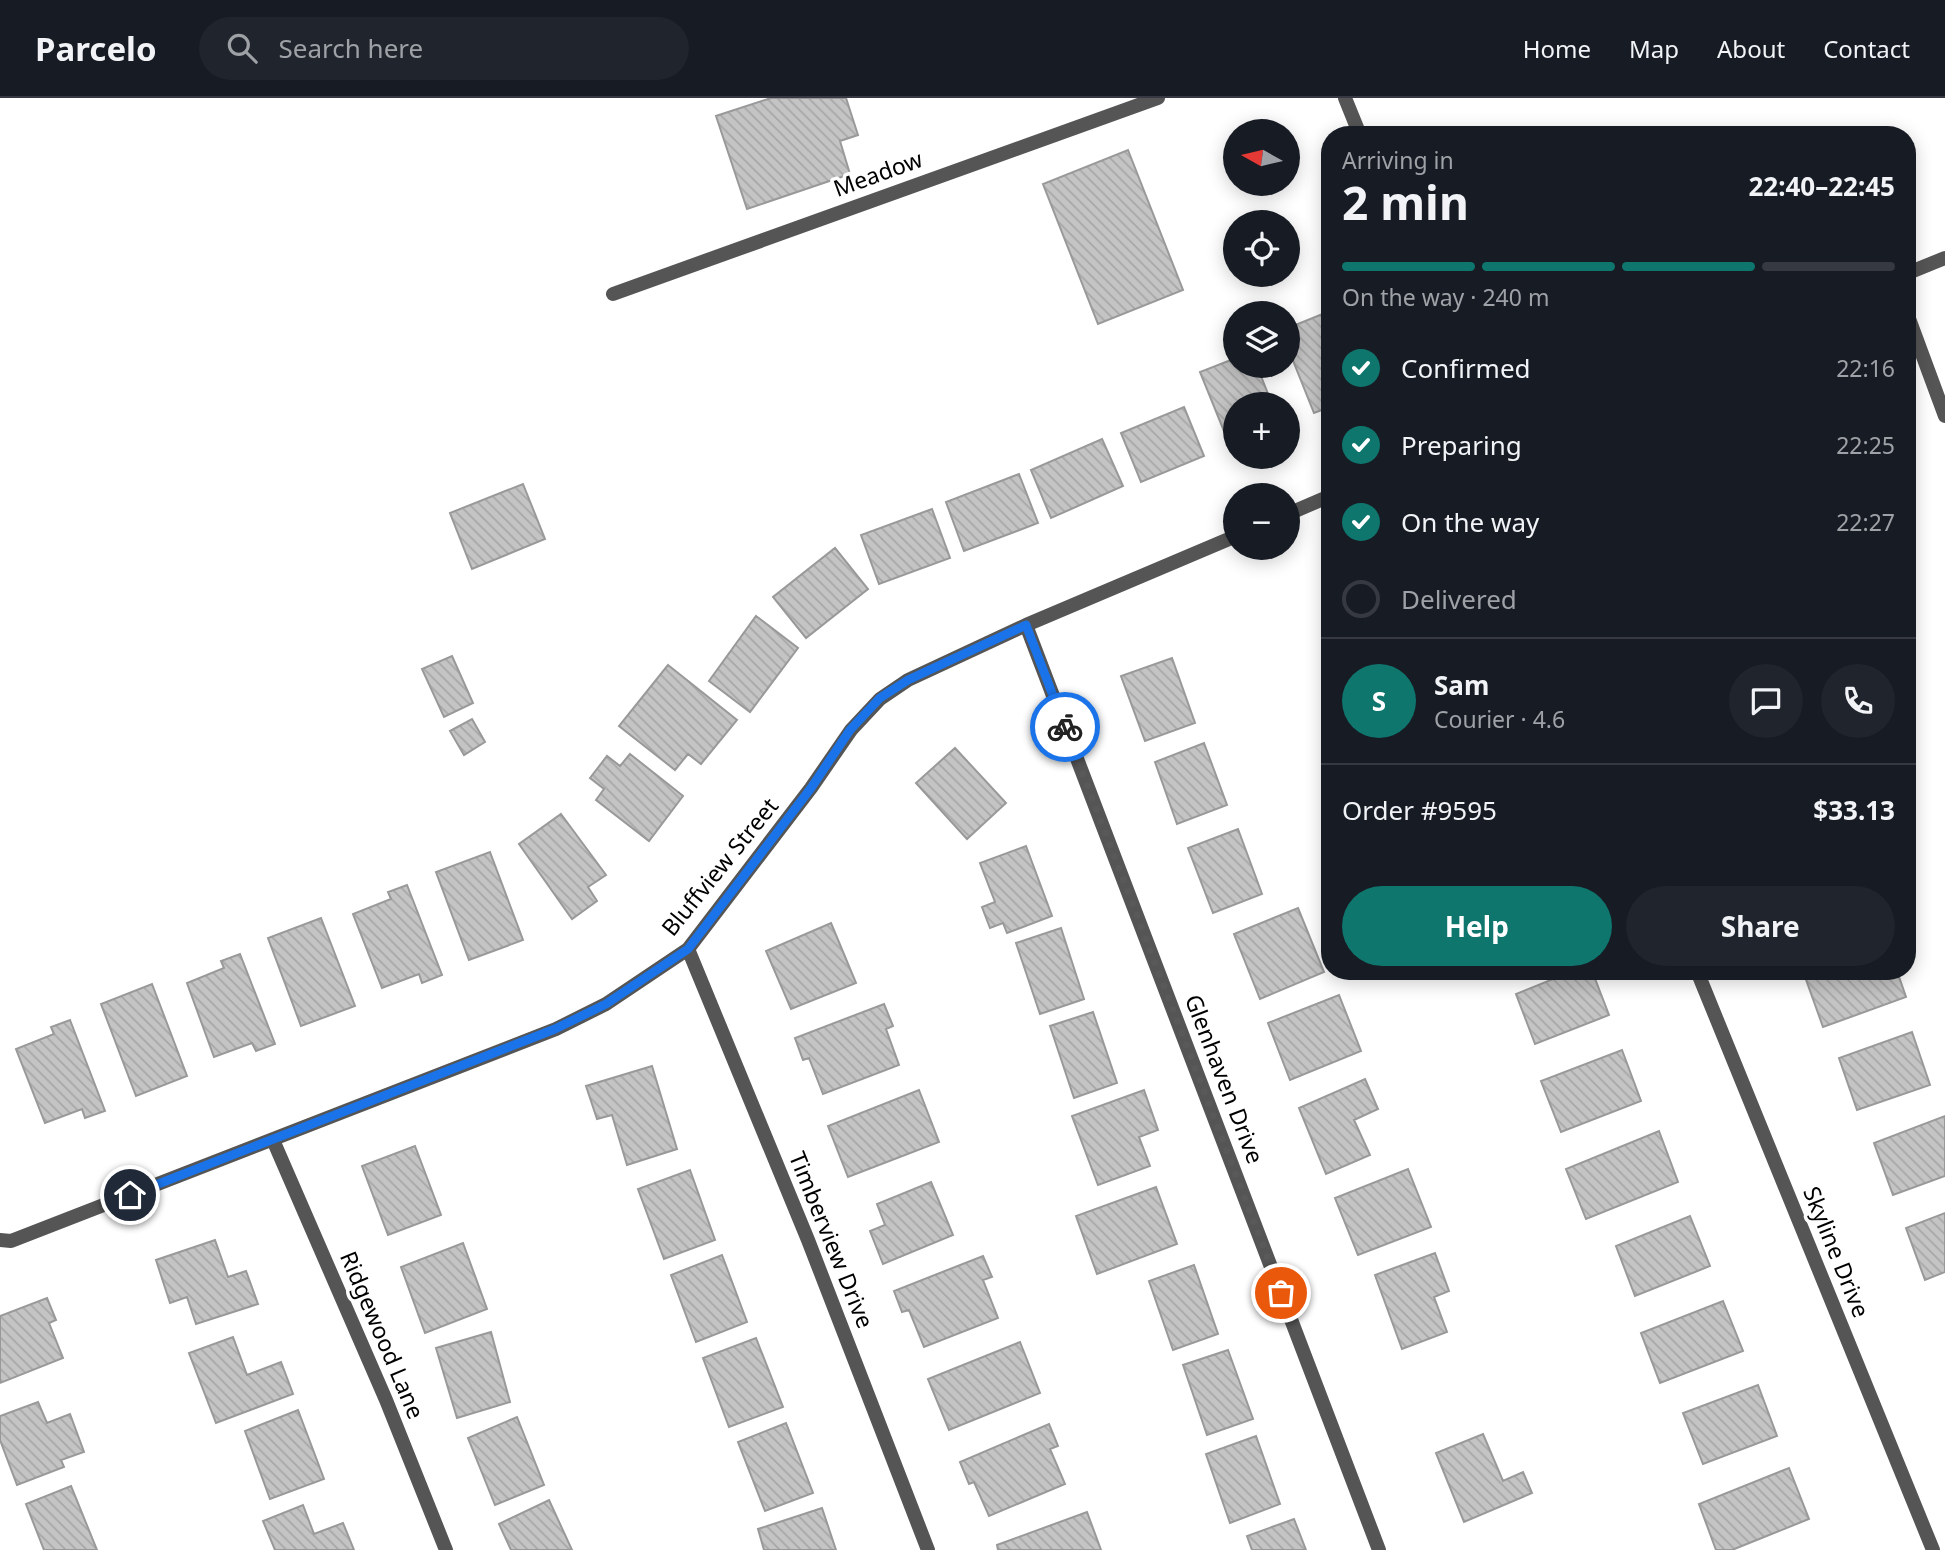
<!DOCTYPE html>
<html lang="en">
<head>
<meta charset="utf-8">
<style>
  :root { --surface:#171b24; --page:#20242c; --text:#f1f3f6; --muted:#9ea1a6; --line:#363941; --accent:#0f766e }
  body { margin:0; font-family:"Noto Sans",sans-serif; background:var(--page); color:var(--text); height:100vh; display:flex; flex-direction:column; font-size:26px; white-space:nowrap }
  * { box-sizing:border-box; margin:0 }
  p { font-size:23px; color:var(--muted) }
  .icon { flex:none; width:38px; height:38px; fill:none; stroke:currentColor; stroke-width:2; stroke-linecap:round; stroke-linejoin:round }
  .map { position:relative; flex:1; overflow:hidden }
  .drawer { position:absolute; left:1321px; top:28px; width:595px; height:854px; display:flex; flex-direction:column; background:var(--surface); border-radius:28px; box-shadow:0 4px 18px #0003 }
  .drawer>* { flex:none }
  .needle { width:46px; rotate:278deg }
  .tools { position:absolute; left:1223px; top:21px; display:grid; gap:14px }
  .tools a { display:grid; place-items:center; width:77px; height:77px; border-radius:50%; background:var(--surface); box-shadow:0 4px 18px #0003; font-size:35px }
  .pin { position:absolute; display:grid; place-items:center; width:60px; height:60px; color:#fff; margin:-30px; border:4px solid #fff; border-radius:50%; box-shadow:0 2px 7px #0007 }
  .courier { position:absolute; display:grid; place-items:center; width:70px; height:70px; margin:-35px; border:5px solid #1a73e8; border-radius:50%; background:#fff; color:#222; box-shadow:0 2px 9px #0007 }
  .headline em { font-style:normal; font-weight:700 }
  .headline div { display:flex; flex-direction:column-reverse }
  .headline { display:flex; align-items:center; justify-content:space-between; height:119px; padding:0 21px }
  h1 { font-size:46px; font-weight:700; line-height:52px }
  .bar { display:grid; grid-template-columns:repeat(4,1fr); gap:10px 7px; align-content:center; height:84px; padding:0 21px }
  .bar i { height:9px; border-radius:5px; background:var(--line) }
  .bar .on { background:var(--accent) }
  .bar p { grid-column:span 4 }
  .line { display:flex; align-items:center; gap:18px; padding:0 21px; border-top:2px solid var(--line) }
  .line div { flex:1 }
  .round { display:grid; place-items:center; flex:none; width:74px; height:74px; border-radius:37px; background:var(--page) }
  ol { padding:0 21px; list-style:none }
  li { display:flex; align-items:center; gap:21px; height:77px }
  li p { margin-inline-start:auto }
  li .icon { padding:7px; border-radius:50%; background:var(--accent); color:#fff; stroke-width:4 }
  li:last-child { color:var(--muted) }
  li i { width:38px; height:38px; border:4px solid var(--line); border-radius:50% }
  .primary-button { display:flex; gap:14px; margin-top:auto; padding:14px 21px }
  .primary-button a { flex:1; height:80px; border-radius:42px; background:var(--accent); color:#fff; font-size:28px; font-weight:700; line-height:80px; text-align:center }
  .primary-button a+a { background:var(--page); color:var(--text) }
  header { display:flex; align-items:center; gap:42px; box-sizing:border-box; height:98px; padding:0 35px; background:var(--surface); border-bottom:2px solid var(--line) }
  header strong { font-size:33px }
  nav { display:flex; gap:38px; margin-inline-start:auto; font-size:24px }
  .search { width:490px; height:63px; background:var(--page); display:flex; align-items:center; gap:18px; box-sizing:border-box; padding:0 24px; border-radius:38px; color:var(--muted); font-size:26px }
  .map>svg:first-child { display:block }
</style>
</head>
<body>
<header>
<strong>Parcelo</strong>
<div class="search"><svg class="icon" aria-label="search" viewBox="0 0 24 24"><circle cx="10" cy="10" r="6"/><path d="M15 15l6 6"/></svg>Search here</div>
<nav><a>Home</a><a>Map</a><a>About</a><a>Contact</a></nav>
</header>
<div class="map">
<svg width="1945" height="1452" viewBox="0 0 1945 1452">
  <defs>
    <pattern id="building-back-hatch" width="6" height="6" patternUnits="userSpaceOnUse" patternTransform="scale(1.75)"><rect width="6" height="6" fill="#c4c4c4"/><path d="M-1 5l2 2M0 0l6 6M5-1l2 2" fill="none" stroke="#a7a7a7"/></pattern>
  </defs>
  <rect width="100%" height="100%" fill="#fff"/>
  <path fill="url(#building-back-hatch)" stroke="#999" stroke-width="2" d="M771,0H846L858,37L840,43L850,76L747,111L716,18Z
    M1128,52L1183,192L1098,226L1043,86Z
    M1330,213V309L1314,315L1288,250V230Z
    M1236,260V268H1257L1272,306H1236V346L1230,348L1200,274Z
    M1184,309L1204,358L1141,384L1121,335Z
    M1102,341L1123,388L1051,420L1031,372Z
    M1019,376L1038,425L964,453L946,404Z
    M523,386L545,441L472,471L450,415Z
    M932,411L950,460L879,486L861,437Z
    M835,450L868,491L806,540L773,499Z
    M756,518L798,550L750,614L709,583Z
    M452,558L473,605L444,619L422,571Z
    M1172,560L1195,625L1145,643L1121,578Z
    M668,567L737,622L701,666L688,656L675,672L619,628Z
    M472,621L485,644L464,657L450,633Z
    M1204,645L1227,707L1177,726L1155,664Z
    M955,650L1006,705L967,741L916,685Z
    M630,656L683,698L649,743L596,702L604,691L590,680L607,658L620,668Z
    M561,716L606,777L588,789L597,803L572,821L519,746Z
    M1238,731L1262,796L1213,815L1188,750Z
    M1026,748L1052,818L1007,835L1003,825L990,830L982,809L995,804L980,765Z
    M490,754L523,842L469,862L436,774Z
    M407,787L442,877L422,885L419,876L382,890L353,816L391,801L388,794Z
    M1298,810L1324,874L1260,901L1234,836Z
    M321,820L355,908L301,928L268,840Z
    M831,825L856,885L791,911L766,853Z
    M1061,830L1084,901L1040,916L1016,845Z
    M240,856L275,946L256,953L252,945L214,959L187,885L224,870L221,863Z
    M1573,873H1592L1609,917L1535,946L1516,896Z
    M1811,873H1897L1906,899L1823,929L1804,876Z
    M152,886L187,978L136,998L101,906Z
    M1339,897L1361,953L1290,982L1268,925Z
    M884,906L893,928L886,931L899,967L823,996L809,960L803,962L795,940Z
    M1093,914L1117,985L1074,1000L1050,928Z
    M70,922L105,1013L85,1020L82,1011L45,1025L16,951L54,936L51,929Z
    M1912,934L1930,987L1857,1012L1839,960Z
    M1622,952L1641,1003L1561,1034L1541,983Z
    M652,968L677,1051L627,1067L612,1017L597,1021L586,988Z
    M1365,981L1378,1011L1354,1022L1370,1057L1326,1076L1299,1010Z
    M919,992L939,1044L848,1079L828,1028Z
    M1144,992L1158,1032L1139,1039L1150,1068L1098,1087L1072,1018Z
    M1945,1018V1078L1893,1097L1874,1045Z
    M1659,1033L1678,1084L1586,1121L1566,1071Z
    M415,1048L441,1117L388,1137L362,1068Z
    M1408,1071L1431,1129L1358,1157L1335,1100Z
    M690,1072L715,1142L664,1161L638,1091Z
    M931,1084L953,1137L883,1166L870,1133L885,1127L877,1106Z
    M1156,1089L1177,1146L1097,1176L1076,1118Z
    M1945,1115V1174L1925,1182L1906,1130Z
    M1690,1118L1710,1168L1635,1198L1616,1148Z
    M215,1142L228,1179L246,1173L258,1206L196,1226L187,1199L170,1205L156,1162Z
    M463,1145L487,1211L425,1235L401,1169Z
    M1435,1155L1449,1193L1434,1199L1447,1234L1402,1251L1375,1177Z
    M722,1157L747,1224L696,1244L671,1177Z
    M983,1158L992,1179L983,1182L998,1220L924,1249L909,1212L902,1214L894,1193Z
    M1194,1167L1218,1236L1173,1252L1149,1183Z
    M47,1200L56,1222L49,1225L63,1260L0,1285V1218Z
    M1723,1203L1743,1253L1660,1285L1641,1235Z
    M491,1234L510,1304L457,1320L436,1250Z
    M233,1239L247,1277L281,1264L293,1296L216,1325L189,1255Z
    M756,1240L783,1309L729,1329L703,1260Z
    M1020,1244L1040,1295L949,1332L928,1281Z
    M1228,1252L1253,1321L1207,1337L1183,1267Z
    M1758,1287L1777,1338L1703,1366L1683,1315Z
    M38,1304L47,1325L70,1316L84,1354L61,1362L64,1369L17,1387L0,1342V1318Z
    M298,1312L324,1381L270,1401L245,1333Z
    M517,1319L544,1387L495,1407L468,1340Z
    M786,1325L813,1395L765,1413L738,1344Z
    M1049,1326L1058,1348L1050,1351L1065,1386L989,1418L974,1384L969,1386L960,1364Z
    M1483,1336L1503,1383L1523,1374L1532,1395L1464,1424L1436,1355Z
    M1256,1338L1280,1406L1230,1425L1206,1356Z
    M1789,1370L1809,1421L1732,1452H1716L1699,1406Z
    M71,1388L97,1452H44L26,1406Z
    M549,1402L572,1452H511L499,1426Z
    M303,1407L314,1436L343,1425L354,1452H275L263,1423Z
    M822,1410L836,1452H764L758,1431Z
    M1087,1414L1101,1452H998L997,1447Z
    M1294,1421L1306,1452H1252L1247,1438Z"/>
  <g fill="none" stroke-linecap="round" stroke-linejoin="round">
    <path stroke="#555" stroke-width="14" d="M613,196L1158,0"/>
    <path stroke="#555" stroke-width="14" d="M1345,0L1360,37
      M1908,175L1945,160
      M1908,218L1945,318
      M1288,416L1330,398
      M1026,527L1379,1452
      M688,851L808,1142L928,1452
      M1697,873L1933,1452
      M273,1042L386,1302L446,1452
      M0,1142L11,1143L556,931L606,906L688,851L811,690L851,632L880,601L908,582L1026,527L1236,438"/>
  </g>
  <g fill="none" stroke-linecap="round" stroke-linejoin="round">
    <path stroke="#595959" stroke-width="7" stroke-dasharray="0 12.6" d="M1065,629L1281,1195"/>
    <path stroke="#1a73e8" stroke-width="9" d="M130,1097L555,931L606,906L688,851L811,690L850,632L880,600L908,582L1026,527L1065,629"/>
  </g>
  <g text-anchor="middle" stroke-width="7" stroke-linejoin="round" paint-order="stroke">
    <g font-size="23" fill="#000" stroke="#fff">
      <text transform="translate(878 76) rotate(-20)" y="8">Meadow</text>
      <text transform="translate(720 769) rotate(-51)" y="8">Bluffview Street</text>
      <text transform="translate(1224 981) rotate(69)" y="8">Glenhaven Drive</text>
      <text transform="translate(831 1142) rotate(68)" y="8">Timberview Drive</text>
      <text transform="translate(1836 1154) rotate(68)" y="8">Skyline Drive</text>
      <text transform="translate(382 1237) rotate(67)" y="8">Ridgewood Lane</text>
    </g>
  </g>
</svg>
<div class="tools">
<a><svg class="needle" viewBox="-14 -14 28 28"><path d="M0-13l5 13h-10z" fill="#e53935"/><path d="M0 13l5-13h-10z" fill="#9ea1a6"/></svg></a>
<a><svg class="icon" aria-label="locate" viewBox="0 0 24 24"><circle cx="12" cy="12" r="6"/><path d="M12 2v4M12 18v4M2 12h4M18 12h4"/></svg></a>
<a><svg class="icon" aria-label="layers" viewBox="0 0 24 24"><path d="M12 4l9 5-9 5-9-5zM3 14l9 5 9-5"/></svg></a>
<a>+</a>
<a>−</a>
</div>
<div class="pin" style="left:1281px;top:1195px;background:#ea580c"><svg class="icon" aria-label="bag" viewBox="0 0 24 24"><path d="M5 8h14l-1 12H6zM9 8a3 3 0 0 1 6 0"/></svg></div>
<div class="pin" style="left:130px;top:1097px;background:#1f2937"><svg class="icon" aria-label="home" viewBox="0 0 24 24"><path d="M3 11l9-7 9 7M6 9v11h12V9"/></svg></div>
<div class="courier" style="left:1065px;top:629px"><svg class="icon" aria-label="bike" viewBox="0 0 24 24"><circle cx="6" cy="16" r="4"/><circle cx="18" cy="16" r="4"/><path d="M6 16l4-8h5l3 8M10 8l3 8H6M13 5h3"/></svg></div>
<section class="drawer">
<div class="headline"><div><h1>2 min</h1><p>Arriving in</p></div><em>22:40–22:45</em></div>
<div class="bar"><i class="on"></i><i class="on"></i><i class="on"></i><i></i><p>On the way · 240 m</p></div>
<ol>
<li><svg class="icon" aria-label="check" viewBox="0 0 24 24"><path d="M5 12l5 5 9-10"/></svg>Confirmed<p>22:16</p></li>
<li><svg class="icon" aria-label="check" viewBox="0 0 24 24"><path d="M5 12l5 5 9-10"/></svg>Preparing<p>22:25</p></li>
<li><svg class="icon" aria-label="check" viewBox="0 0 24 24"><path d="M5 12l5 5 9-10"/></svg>On the way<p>22:27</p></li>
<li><i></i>Delivered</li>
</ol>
<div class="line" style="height:126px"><b class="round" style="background:var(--accent);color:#fff">S</b><div><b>Sam</b><p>Courier · 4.6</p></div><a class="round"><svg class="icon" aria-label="chat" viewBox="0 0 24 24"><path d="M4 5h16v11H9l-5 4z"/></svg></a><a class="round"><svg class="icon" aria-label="phone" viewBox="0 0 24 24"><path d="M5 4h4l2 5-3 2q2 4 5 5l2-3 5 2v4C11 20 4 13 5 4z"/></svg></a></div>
<div class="line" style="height:91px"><div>Order #9595</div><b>$33.13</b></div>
<div class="primary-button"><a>Help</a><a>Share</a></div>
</section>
</div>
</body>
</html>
